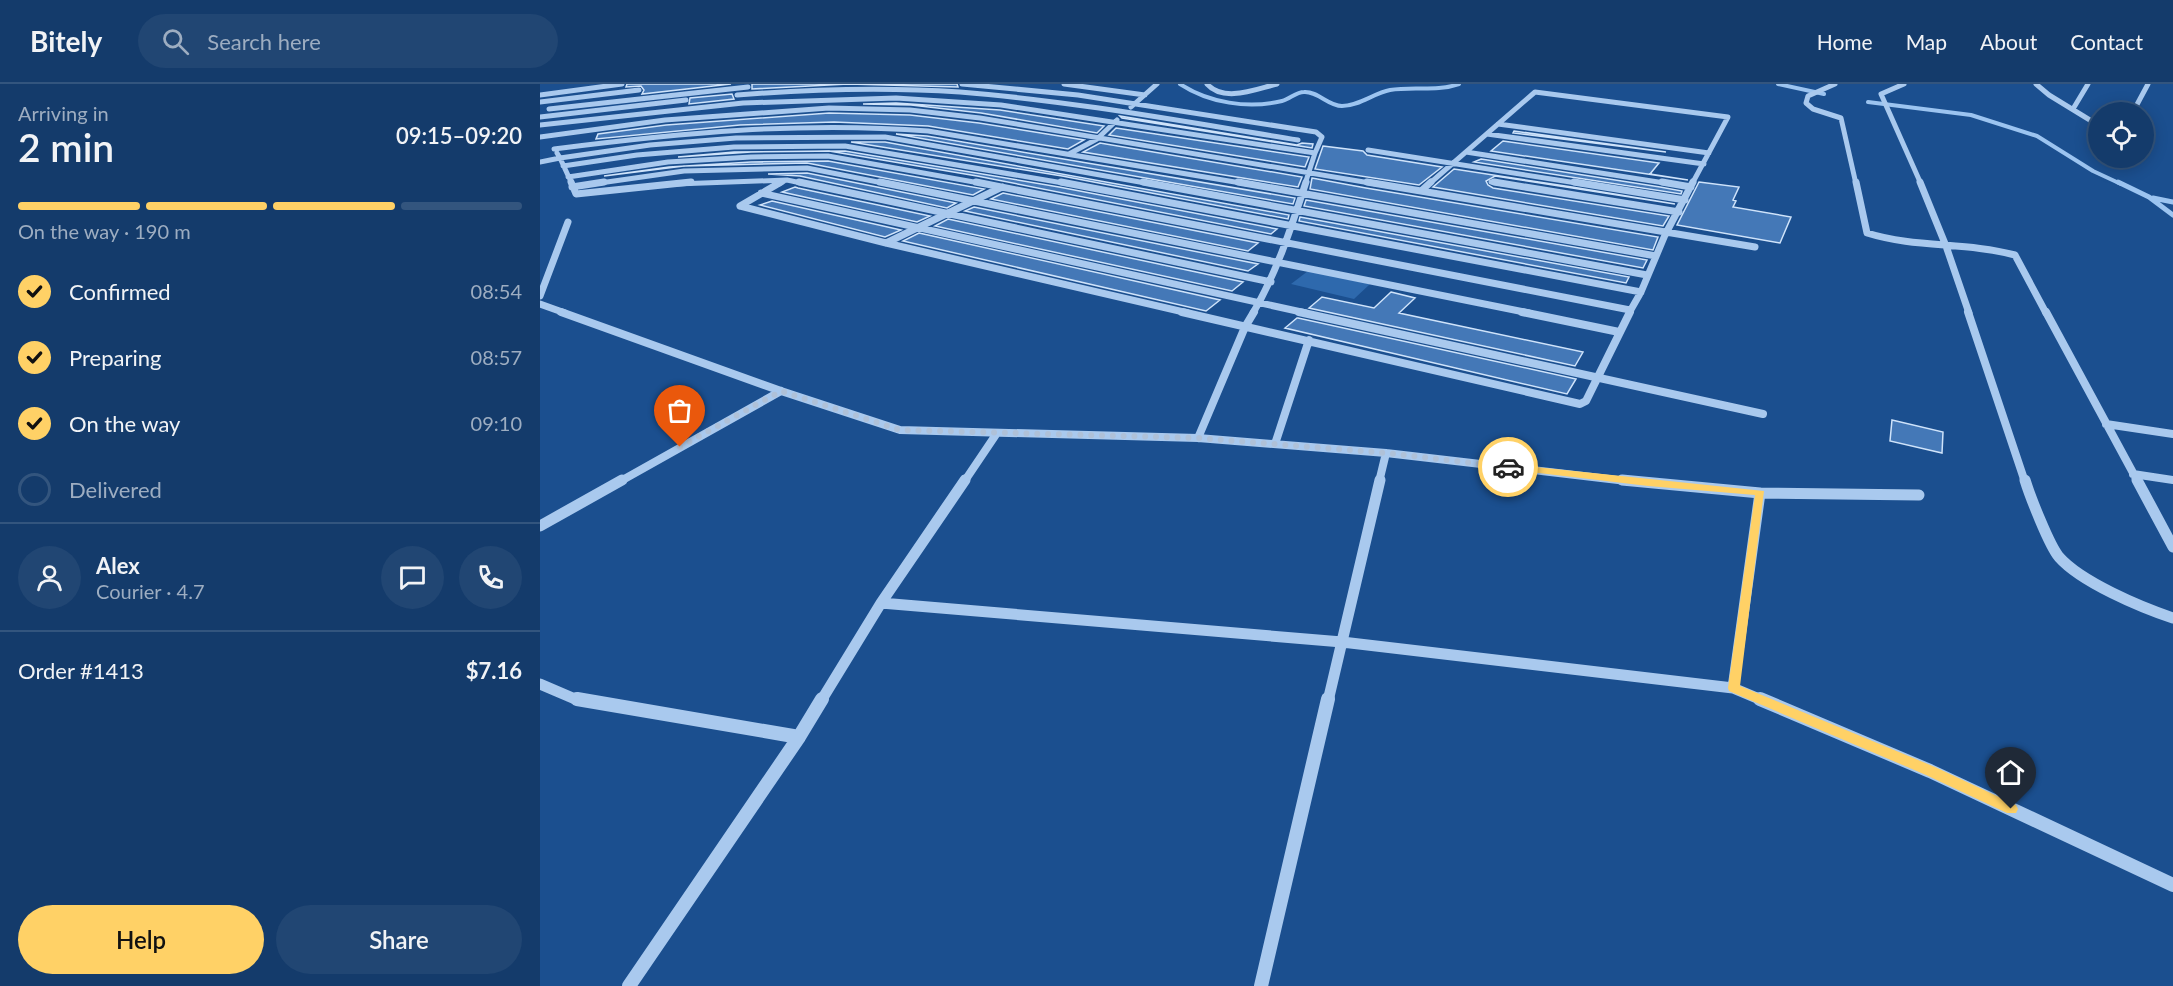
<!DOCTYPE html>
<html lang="en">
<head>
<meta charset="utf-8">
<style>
  :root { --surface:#143b6b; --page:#214673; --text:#f1f3f6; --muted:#9dadc1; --line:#33557e; --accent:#ffd166 }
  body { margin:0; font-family:Lato,sans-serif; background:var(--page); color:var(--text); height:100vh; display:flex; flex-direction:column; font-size:22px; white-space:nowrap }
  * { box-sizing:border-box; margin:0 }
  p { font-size:20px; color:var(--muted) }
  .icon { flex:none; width:33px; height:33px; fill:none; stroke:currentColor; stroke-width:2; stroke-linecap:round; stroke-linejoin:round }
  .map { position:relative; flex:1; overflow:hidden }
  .side { display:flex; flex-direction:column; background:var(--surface); width:540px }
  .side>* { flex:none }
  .buttons { position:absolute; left:1548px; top:18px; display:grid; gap:12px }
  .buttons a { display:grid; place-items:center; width:66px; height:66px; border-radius:50%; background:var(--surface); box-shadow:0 3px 15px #0003,0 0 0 2px var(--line); font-size:30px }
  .pin { position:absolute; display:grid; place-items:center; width:51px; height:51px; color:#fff; margin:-62px -26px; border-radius:50% 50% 50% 0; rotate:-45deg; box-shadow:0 0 6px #0007 }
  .pin .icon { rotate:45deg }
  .courier { position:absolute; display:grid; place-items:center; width:60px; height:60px; margin:-30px; border:4px solid #ffd166; border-radius:50%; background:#fff; color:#222; box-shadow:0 2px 8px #0007 }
  .headline em { font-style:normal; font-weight:600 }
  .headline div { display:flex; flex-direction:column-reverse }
  .headline { display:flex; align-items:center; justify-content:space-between; height:102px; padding:0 18px }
  h1 { font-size:39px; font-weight:600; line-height:45px }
  .bar { display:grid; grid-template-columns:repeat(4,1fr); gap:9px 6px; align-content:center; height:72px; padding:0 18px }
  .bar i { height:8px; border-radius:4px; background:var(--line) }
  .bar .on { background:var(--accent) }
  .bar p { grid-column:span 4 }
  .line { display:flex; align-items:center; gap:15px; padding:0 18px; border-top:2px solid var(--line) }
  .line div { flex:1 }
  .round { display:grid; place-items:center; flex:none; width:63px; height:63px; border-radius:32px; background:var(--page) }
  ol { padding:0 18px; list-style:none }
  li { display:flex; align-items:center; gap:18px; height:66px }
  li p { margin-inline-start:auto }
  li .icon { padding:6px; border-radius:50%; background:var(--accent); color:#111; stroke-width:4 }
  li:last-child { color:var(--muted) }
  li i { width:33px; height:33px; border:3px solid var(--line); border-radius:50% }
  .action { display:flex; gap:12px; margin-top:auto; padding:12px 18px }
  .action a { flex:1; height:69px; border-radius:36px; background:var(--accent); color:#111; font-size:24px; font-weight:600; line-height:69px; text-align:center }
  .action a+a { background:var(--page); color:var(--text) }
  header { display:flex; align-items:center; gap:36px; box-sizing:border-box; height:84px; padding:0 30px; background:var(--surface); border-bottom:2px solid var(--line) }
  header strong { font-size:28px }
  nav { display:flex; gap:33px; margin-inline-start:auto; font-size:21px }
  .search { width:420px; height:54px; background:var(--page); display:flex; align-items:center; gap:15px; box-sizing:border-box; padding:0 21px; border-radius:33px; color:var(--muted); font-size:22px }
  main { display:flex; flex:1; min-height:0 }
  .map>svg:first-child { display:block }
</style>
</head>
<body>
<header>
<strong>Bitely</strong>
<div class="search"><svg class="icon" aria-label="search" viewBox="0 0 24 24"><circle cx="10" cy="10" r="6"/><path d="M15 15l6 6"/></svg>Search here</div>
<nav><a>Home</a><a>Map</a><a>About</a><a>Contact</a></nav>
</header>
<main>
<section class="side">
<div class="headline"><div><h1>2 min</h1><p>Arriving in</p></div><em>09:15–09:20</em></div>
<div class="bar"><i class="on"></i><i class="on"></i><i class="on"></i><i></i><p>On the way · 190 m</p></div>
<ol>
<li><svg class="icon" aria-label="check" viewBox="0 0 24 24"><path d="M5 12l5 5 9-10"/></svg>Confirmed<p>08:54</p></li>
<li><svg class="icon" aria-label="check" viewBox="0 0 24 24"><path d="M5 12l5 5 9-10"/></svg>Preparing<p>08:57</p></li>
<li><svg class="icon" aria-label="check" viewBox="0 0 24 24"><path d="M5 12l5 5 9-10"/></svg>On the way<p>09:10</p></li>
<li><i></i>Delivered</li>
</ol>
<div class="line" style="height:108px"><a class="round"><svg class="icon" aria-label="person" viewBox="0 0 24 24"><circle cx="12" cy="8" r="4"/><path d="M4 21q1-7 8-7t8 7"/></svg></a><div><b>Alex</b><p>Courier · 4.7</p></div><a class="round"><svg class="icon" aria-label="chat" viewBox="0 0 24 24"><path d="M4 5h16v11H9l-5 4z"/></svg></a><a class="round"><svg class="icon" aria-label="phone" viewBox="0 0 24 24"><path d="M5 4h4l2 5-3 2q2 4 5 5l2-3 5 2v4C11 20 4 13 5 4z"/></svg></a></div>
<div class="line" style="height:78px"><div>Order #1413</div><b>$7.16</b></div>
<div class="action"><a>Help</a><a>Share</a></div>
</section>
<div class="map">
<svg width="1633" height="902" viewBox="0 0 1633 902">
  <rect width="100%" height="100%" fill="#1b4f8f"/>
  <path fill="#2e69ad" d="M768,187L830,200L814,215L751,200Z"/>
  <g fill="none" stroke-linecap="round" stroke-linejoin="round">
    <path stroke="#9cc4f0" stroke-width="4" d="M640,0C669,19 708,25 742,17C750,15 756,8 764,8C778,7 788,22 802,22C819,22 834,9 850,6C873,2 896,8 919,0
      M1238,0L1284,10
      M1328,18L1431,31L1497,52L1553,87L1581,100"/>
    <path stroke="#9cc4f0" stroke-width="5" d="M1578,98L1609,113L1633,131
      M1613,114L1633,118"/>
  </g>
  <path fill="#4478b7" stroke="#cfe3fa" stroke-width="1.5" d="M87,0H191L102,10L104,6L101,2L86,3Z
    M212,0H417L418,3L308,0L212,5Z
    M192,10L194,15L149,20L150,14Z
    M356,19L460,26L564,42L557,49L441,29L371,21L323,20Z
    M289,29L370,31L439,39L544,56L528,65L388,42L294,38L200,41L56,55L58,50L126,41Z
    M580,32L757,61L762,59L773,60L772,64L582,34Z
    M576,44L769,73L765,83L569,51Z
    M974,47L1126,68L973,49Z
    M356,50L387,52L755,114L753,120Z
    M963,57L1119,79L1110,90L1148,96L951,67Z
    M311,58H345L749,131L748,135L522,92Z
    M560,59L762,93L758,103L543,68Z
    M783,62L823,67L827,71L902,83L879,101L775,85Z
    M289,67L211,68L138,73L194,68L305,67L519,103L737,145L731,150L437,92Z
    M941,75L1120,103L1142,107L1141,110L934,78Z
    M288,77L444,105L433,111L267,79L144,82L64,92L129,83L211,78Z
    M914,85L1032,103L1135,120L955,92L946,97L948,101L953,104L1129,132L1123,142L893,103Z
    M267,89L337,103L416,119L407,124L260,92L228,90Z
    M772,94L826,104L1118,153L1113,166L770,105Z
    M1159,98L1199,103L1193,116L1196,117L1193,123L1251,133L1240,159L1137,141Z
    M255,103L258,104L390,132L377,138L242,108Z
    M463,109L718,159L708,167L451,115Z
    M766,116L1107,176L1103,184L764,122Z
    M232,117L361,146L345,153L220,121Z
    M434,123L718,180L708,187L425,127Z
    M760,133L1089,193L1086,199L759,137Z
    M408,135L703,198L692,207L395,142Z
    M379,149L680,216L666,227L363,157Z
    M851,208L875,214L859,229L1043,268L1035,282L769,224L782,213L834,224Z
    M757,234H758L1036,295L1027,310L745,244Z
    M1352,336L1403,348L1402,369L1350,357Z"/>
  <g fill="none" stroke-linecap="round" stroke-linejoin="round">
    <path stroke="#a9c9ee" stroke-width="5" d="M422,0L538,11L776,48L782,53L775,69
      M524,0L605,11
      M667,0C684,19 716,5 737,0
      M1295,0L1268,12L1266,19L1273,25L1301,34L1316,100
      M1364,0L1341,10L1381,100
      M1496,0L1509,11L1558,41
      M0,11L82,0
      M197,11C271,5 346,3 420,8C533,17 646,38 758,56
      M0,18L99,6
      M591,23L617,0
      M9,25L208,3
      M1533,25L1548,0
      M1593,28L1608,0
      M0,33L146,16
      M958,40L1169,69
      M0,41L203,19L356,14L461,21L775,69L765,100
      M947,50L1164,80
      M0,53L125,36L289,24L370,26L440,34L836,100
      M14,65C139,49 262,37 388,47L707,100
      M828,66L1043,100
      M926,68L1131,100
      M529,70L557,55L577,36
      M0,78L20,74L17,69
      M23,82L97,71L194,63L305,62L529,100
      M28,93L128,78L211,73L288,72L445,100
      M951,98L963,100
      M32,100L20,74L110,61L196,54L345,53L611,100
      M53,100L144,87L267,84L348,100
      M136,100L247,96L266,100
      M239,100L244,97
      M889,100L995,8L1188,33L1152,100"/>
    <path stroke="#a9c9ee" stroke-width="7" d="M31,98L36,110L151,98
      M259,98L731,198
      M340,98L989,229
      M436,98L1090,226
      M521,98L1101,208
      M603,98L1107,191
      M698,98L1116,172
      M827,98L1215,163
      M954,98L1139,128
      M1034,98L1145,116
      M1122,98L1151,103
      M1316,98L1327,149C1375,164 1426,158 1475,171L1506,229
      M1380,98L1406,162L1429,229
      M32,103L64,98
      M881,107L891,98
      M221,109L766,229
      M200,122L346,159L648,229
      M200,122L241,98
      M346,159L462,103
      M0,212L28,138
      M0,220L25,229
      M713,229C737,188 751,144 766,98
      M1089,229L1101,208L1125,151L1153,98"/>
    <path stroke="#a9c9ee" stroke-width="8" d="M21,228L241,307L360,346L658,354L846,369L1095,398
      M642,228L1040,320L1046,317L1090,228
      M759,228L1223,330
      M982,228L1079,248
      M1428,228L1485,398
      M1506,228L1598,398
      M1566,340L1633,350
      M658,354L705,243L714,228
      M735,360L769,256
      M1593,390L1633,396
      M79,398L241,307
      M424,398L457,349
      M839,398L846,369"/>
    <path stroke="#a9c9ee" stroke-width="11" d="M1082,396L1220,409L1379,411
      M1485,396C1490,412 1509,461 1519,473C1541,498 1600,523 1633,534
      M1597,396L1633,463
      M0,442L82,396
      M341,519L802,558L1193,604L1220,409
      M0,600L35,615L46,617
      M1193,604L1224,617
      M281,617L341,519L425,396
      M788,617L840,396"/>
    <path stroke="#a9c9ee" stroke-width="14" d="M37,615L259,653
      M1220,615L1390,687L1633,801
      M89,902L259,653L282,615
      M721,902L788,615"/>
  </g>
  <path fill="#ffd166" d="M968,380L1224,407L1200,602L1395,683L1476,721L1478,725L1476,729H1467L1386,691L1189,607L1188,604L1215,411L1108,402L965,385V381Z"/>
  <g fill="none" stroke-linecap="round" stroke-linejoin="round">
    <path stroke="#afc1d8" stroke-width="6" stroke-dasharray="0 10.8" d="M140,363L241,307L360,346L658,354L846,369L968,383"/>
  </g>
</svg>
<div class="buttons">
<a><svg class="icon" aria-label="locate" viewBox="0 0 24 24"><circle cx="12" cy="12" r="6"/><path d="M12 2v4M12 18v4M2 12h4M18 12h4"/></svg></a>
</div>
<div class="pin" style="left:140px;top:363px;background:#ea580c"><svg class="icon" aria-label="bag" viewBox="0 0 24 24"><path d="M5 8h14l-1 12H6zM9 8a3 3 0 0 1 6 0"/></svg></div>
<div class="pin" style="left:1471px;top:725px;background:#1f2937"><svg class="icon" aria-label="home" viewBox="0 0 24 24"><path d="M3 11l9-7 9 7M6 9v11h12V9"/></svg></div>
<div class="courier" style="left:968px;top:383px"><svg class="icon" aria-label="car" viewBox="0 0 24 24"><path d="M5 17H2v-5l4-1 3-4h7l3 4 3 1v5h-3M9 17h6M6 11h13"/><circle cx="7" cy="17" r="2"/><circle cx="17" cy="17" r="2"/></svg></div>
</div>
</main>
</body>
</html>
